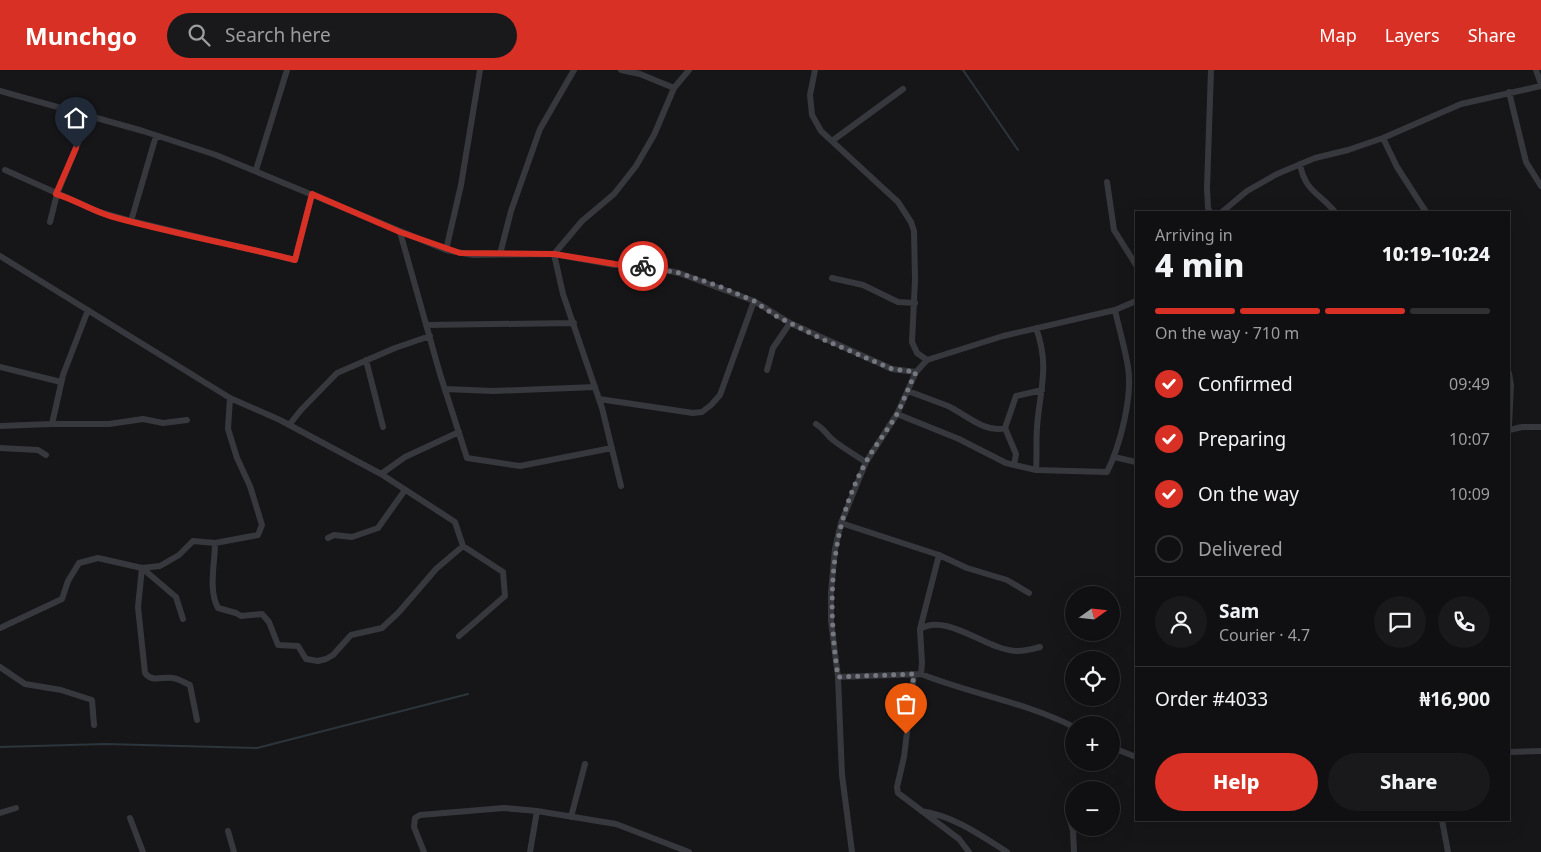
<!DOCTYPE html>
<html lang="en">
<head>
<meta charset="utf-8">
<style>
  :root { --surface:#101012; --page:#19191b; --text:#f1f3f6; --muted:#9c9d9f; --line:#303032; --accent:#d93025 }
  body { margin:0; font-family:"Noto Sans",sans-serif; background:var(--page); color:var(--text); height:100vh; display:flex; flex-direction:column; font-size:19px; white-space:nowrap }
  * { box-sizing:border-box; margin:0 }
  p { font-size:16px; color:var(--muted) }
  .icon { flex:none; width:28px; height:28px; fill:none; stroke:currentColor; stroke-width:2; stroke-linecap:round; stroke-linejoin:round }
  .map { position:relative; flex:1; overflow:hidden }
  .panel { position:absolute; left:1135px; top:141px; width:375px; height:610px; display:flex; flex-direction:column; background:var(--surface); border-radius:0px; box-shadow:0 5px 20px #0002,0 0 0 1px var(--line) }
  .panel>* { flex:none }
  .needle { width:32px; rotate:75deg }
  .fabs { position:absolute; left:1065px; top:516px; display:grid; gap:10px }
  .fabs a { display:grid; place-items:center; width:55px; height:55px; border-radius:50%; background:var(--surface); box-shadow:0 5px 20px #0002,0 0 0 1px var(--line); font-size:25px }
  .pin { position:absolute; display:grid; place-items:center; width:42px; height:42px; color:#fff; margin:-51px -21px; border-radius:50% 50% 50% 0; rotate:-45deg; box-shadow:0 0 5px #0007 }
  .pin .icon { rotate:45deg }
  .courier { position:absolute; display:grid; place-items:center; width:50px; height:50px; margin:-25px; border:4px solid #d93025; border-radius:50%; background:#fff; color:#222; box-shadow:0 1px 6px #0007 }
  .head em { font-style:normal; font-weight:800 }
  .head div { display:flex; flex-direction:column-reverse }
  .head { display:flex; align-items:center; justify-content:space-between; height:85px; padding:0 20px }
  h1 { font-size:32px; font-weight:800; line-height:38px }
  .bar { display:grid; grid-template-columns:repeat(4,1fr); gap:8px 5px; align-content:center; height:60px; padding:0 20px }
  .bar i { height:6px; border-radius:4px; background:var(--line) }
  .bar .active { background:var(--accent) }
  .bar p { grid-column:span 4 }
  .line { display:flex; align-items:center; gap:12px; padding:0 20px; border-top:1px solid var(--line) }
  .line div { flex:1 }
  .round { display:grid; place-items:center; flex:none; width:52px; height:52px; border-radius:26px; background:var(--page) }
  ol { padding:0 20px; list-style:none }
  li { display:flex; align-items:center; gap:15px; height:55px }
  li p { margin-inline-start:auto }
  li .icon { padding:5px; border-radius:50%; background:var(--accent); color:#fff; stroke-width:4 }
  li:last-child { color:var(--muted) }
  li i { width:28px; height:28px; border:2px solid var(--line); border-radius:50% }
  .cta { display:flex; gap:10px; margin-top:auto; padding:10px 20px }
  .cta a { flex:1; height:58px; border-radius:30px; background:var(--accent); color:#fff; font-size:20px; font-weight:800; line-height:58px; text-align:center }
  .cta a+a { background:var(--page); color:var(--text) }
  header { display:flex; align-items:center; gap:30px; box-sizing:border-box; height:70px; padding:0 25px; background:var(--accent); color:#fff }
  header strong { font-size:24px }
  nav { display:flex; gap:28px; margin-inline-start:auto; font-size:18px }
  .search { width:350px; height:45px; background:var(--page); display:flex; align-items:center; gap:12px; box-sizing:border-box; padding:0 18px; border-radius:28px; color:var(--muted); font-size:19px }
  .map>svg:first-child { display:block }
</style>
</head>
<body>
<header>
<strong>Munchgo</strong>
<div class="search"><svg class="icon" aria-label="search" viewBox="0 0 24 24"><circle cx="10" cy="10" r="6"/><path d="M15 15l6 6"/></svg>Search here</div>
<nav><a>Map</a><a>Layers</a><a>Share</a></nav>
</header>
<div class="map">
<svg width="1541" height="782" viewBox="0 0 1541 782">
  <rect width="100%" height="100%" fill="#161618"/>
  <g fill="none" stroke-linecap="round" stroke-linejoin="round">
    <path stroke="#2c353c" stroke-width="2" d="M963,0L1018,80
      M0,677L105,674L257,678L468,624"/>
    <path stroke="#37383d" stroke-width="6" d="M621,0L640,4L674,18
      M815,0L810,25L812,45L821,61L898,132L911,152L914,161L915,210L912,272L917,283L927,290
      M1536,0L1541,14
      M0,21L143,61L216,85L446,180L473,185L554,184L615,195L647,196L679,203L754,231L790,253L892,299L916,302
      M1509,22L1526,92L1541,116
      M1383,68L1397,97L1426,142
      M832,71L903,19
      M1300,94C1305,122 1320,123 1335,142
      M5,100L99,142L131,151L156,66
      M256,100L287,0
      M1107,112L1114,160L1136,195
      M1210,142L1208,138L1207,118L1211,0
      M1222,142L1247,121L1277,104L1315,88L1348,80L1383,68L1461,34L1541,16
      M131,151L295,190L312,124
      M50,152L57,124L89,46
      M400,162L440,304L467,388L520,396L612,378
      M446,180L461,115L480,0
      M500,184L511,141L540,59L574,0
      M0,186L230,328L280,350L381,404L455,452L463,476L503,502L505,526L459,566
      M832,208L863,215L898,232L915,233
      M426,255L574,253
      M1036,258C1050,296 1040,319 1037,357C1036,371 1037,386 1036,400
      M366,290L383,357
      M0,297L61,312
      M767,300L773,278L790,253
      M1509,303L1511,315L1509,355
      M445,319L493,321L595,317
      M908,321C921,326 935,331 948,336C965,344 986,364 1005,358L1016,326L1042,320
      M599,329L693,343L702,342L711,335L720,325L754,231
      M897,344L959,369L1006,393L1036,400L1107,402C1120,376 1133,326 1128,297C1125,278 1119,259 1115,240
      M52,354H109L143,349L163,353L187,350
      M816,354C826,360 826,365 833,370C843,378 855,385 866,392
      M289,355L301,340L337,303L395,278L430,266
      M0,356L52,354L63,305L88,240
      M1005,358L1016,384L1014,395
      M1509,360L1522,357H1541
      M0,378L38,380L46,385
      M1114,387L1136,392
      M381,404L405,387L459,362
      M621,416L602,338L563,224L554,184L582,151L614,124L636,96L654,65L674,18L689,0
      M841,453L939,485L967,498L1007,510L1029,523
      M328,468L334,465L352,467L378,458L405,420
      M215,473C215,493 208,520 218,538L236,543L241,546L262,544L269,552L278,575L298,576L306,589L318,591L326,589L333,585L351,565L382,558L399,542L436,499L463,476
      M183,549L176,527L142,498L138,537L145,603C152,613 163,606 173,608C179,609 185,613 190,615L197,650
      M0,558L62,529L68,511L79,493L98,488L142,498L160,496L179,485L193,471L215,473L258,465L262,455L250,416L237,388L228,359L230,328
      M920,559L939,485
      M0,597L25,614L61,620L92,630L94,655
      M914,604L904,687L897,717L898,723L959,769L969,782
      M921,604C971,624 1025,632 1074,657
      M838,607L921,604L922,593L920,559C947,542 988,581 1017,581C1025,581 1033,579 1040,577
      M1111,677L1136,687
      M1509,682L1541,681
      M921,741C954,746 980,765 1007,782
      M0,743L16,738
      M1069,746L1073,761L1074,782
      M571,747L585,694
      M130,748L143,782
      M1442,750L1448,782
      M228,761L234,782
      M424,782L414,757L415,748L420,745L504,738L537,741L616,754L689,782
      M530,782L537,741
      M852,782L842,705L838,607L831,551V522L835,479L841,453L866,392L897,344L916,302L927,290L1003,266L1115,240L1136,231"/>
  </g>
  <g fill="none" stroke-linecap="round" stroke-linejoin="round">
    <path stroke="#757880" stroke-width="5" stroke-dasharray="0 9" d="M643,196L679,203L716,215L754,231L776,246L822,269L892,299L916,302C909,316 904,330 897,344C888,360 875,375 866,392C829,459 827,533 838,607L914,604L906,664"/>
    <path stroke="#d93025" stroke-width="6" d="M76,78L56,124C77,130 95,143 117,148C176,164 236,175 295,190L312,124L400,162L460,183L554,184L615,194L643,196"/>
  </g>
</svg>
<div class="fabs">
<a><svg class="needle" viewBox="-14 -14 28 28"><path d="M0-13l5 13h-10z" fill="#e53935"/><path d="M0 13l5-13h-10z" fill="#9c9d9f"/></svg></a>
<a><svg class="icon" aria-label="locate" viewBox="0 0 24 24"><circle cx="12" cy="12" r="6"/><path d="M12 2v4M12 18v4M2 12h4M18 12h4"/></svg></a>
<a>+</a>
<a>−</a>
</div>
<div class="pin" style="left:906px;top:664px;background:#ea580c"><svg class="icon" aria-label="bag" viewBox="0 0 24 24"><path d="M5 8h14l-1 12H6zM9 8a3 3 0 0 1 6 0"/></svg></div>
<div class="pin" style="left:76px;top:78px;background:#1f2937"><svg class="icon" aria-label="home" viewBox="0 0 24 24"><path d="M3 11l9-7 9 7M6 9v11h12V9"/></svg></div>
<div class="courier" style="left:643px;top:196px"><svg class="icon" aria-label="bike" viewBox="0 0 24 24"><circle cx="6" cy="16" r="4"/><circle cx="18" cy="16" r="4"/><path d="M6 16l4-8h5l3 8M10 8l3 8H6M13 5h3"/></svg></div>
<section class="panel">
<div class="head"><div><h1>4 min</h1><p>Arriving in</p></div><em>10:19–10:24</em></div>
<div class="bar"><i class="active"></i><i class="active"></i><i class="active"></i><i></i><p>On the way · 710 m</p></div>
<ol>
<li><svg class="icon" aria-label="check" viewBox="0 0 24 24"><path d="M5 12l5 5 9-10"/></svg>Confirmed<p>09:49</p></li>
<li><svg class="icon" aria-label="check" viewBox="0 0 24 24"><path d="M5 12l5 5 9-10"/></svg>Preparing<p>10:07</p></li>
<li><svg class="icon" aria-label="check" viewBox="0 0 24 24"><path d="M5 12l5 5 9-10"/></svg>On the way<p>10:09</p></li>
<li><i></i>Delivered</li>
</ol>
<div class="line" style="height:90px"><a class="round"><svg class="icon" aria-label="person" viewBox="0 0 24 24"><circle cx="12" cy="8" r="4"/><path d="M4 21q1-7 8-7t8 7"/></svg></a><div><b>Sam</b><p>Courier · 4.7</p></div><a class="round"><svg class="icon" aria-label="chat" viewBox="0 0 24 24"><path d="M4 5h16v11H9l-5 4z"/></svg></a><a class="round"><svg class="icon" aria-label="phone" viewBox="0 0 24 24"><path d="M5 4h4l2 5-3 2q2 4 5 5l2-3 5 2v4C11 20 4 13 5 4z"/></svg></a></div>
<div class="line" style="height:65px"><div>Order #4033</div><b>₦16,900</b></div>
<div class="cta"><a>Help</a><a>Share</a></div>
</section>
</div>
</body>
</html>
